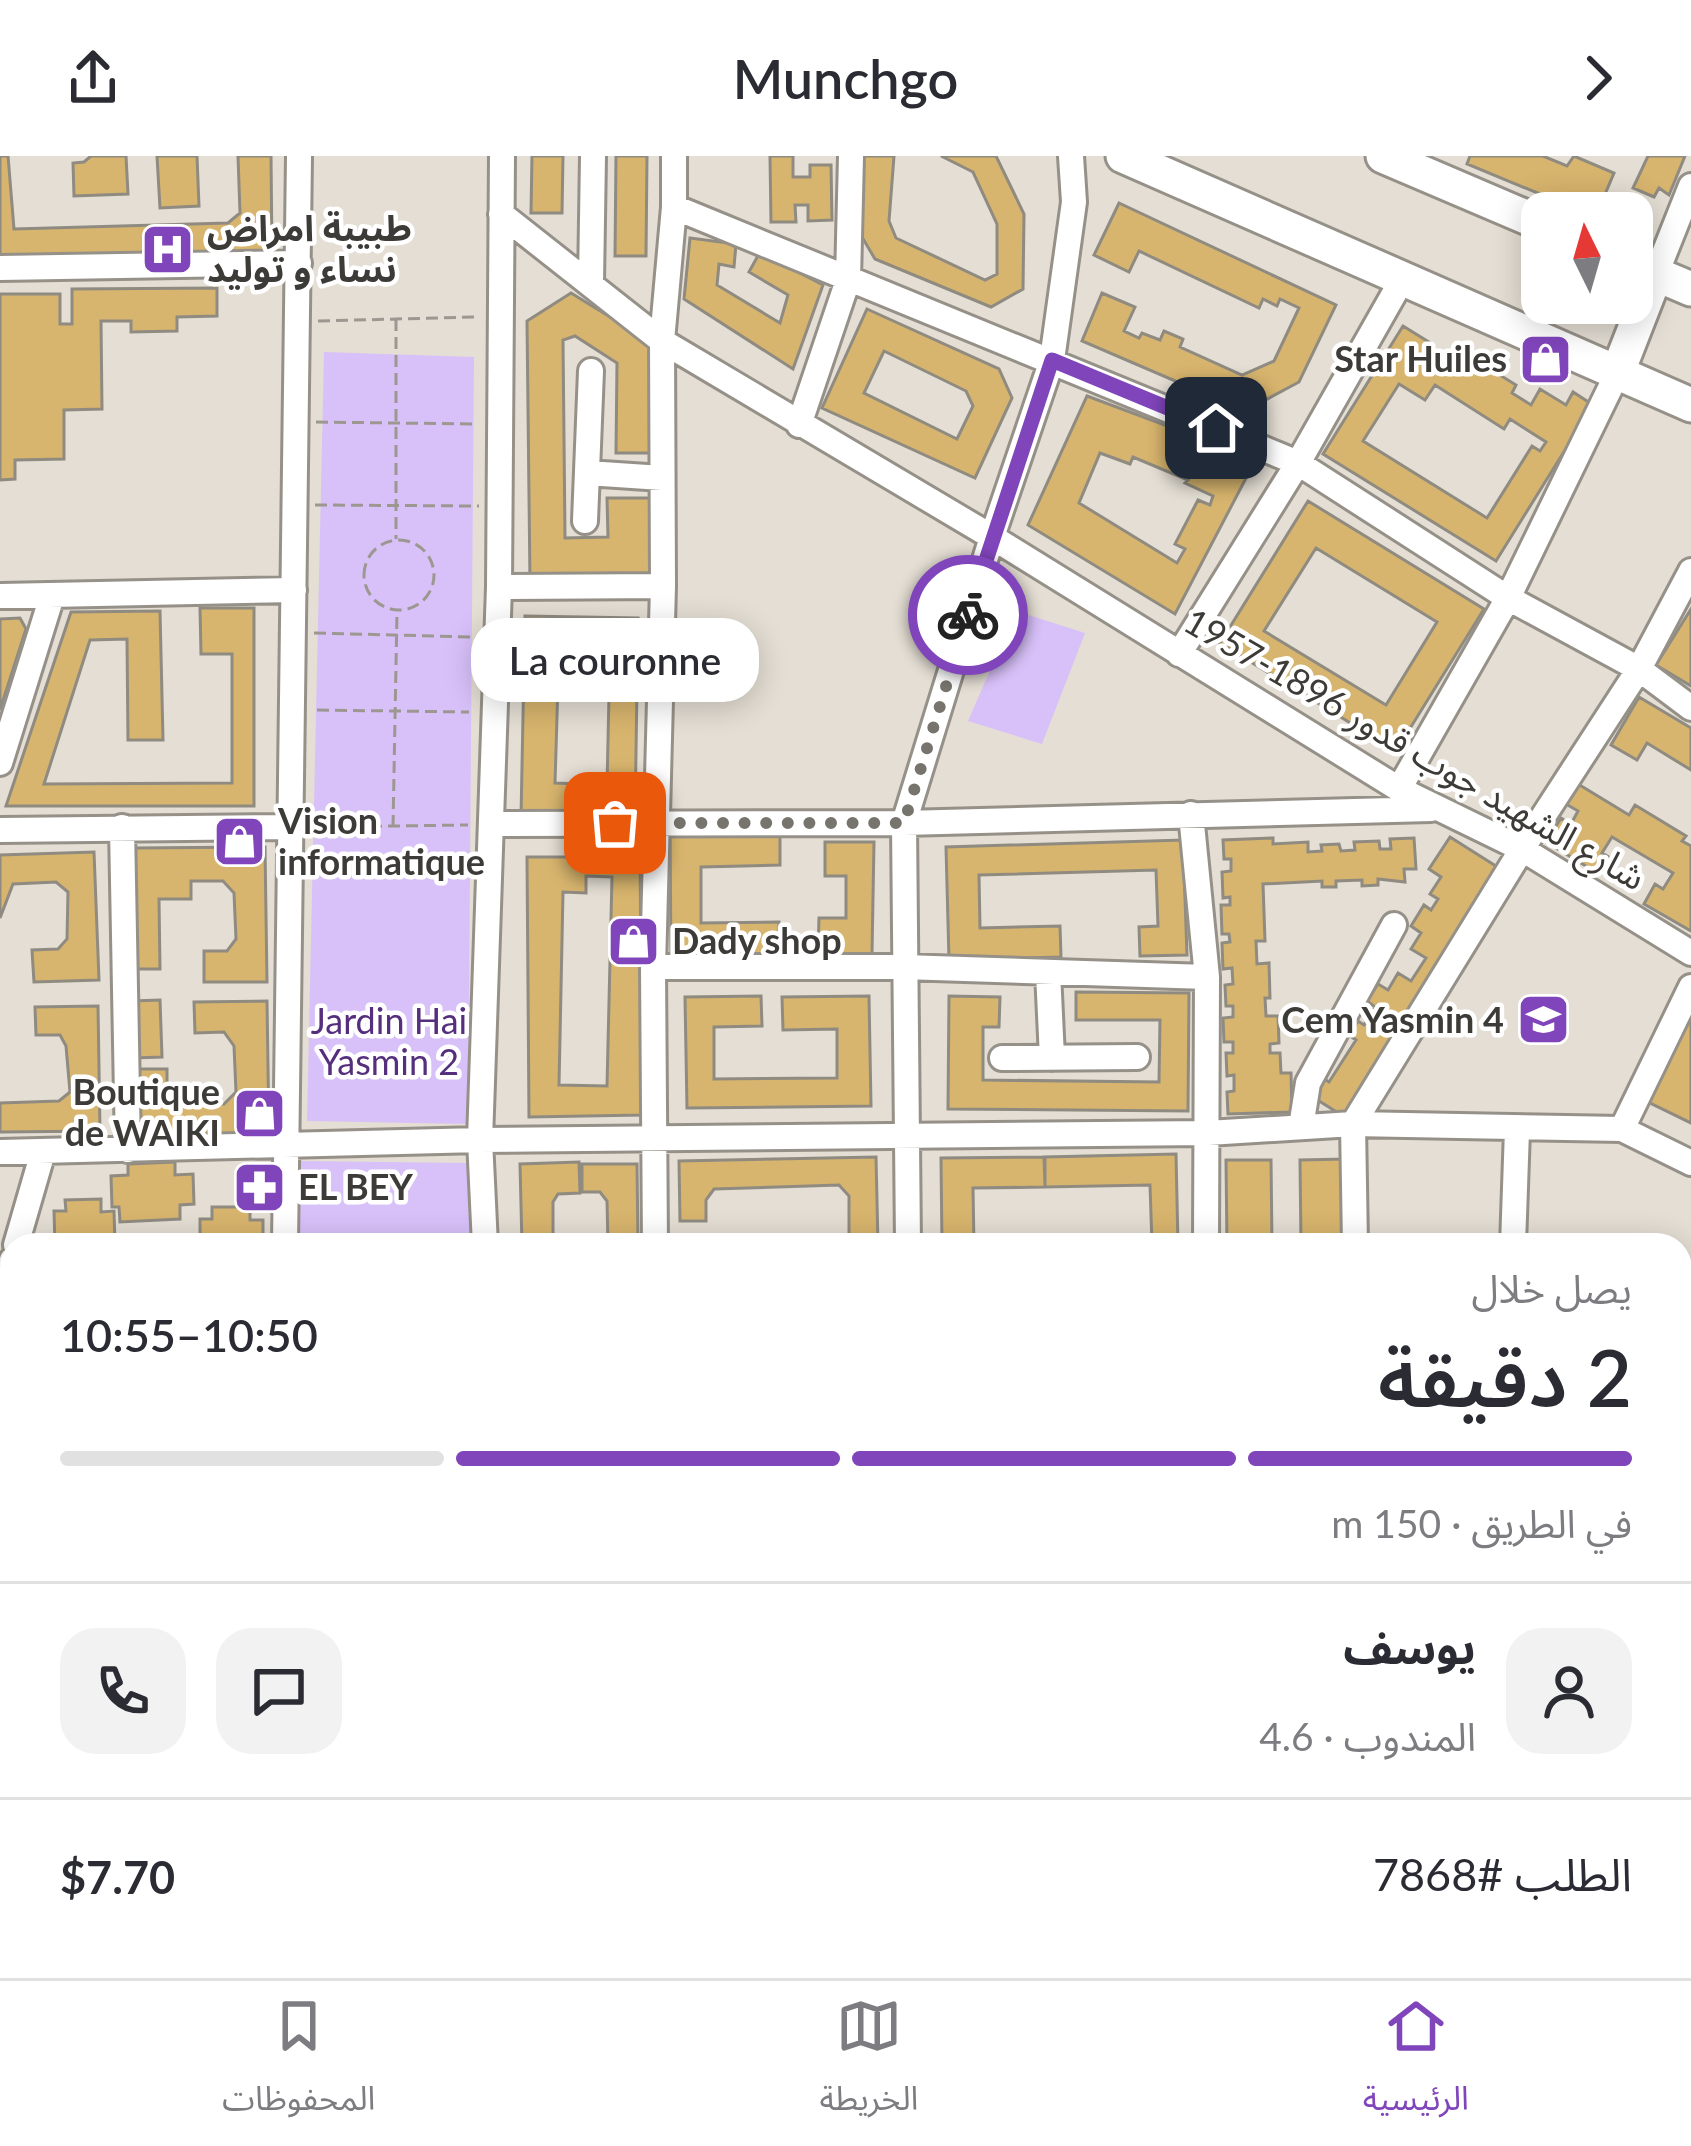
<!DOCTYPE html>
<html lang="ar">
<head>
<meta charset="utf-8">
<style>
  :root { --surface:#fff; --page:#f2f2f3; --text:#2b2b33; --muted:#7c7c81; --line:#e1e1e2; --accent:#8045bb }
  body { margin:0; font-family:Lato,"Noto Sans Arabic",sans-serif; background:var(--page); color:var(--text); direction:rtl; height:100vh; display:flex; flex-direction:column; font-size:45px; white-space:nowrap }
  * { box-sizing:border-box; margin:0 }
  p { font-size:39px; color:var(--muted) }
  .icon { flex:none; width:66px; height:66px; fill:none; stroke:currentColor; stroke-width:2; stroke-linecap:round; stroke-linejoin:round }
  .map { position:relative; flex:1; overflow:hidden; direction:ltr }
  .drawer { position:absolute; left:0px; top:1077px; width:1692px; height:747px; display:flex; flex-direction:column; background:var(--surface); border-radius:36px 36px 0 0; box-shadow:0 6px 30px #0003; direction:rtl }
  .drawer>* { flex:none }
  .needle { width:78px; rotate:355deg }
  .buttons { position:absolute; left:1521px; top:36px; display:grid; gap:24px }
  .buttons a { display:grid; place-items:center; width:132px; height:132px; border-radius:24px; background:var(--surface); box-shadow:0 6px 30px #0003; font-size:60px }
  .pin { position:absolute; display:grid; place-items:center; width:102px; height:102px; color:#fff; margin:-51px; border-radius:24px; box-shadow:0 6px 18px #0006 }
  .courier { position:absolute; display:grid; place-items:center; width:120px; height:120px; margin:-60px; border:9px solid #8045bb; border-radius:50%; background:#fff; color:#222; box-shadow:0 3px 15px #0007 }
  .bubble { position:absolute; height:84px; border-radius:36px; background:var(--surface); box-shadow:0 6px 30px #0003; font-size:39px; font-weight:600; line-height:84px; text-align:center; direction:rtl }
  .summary em { font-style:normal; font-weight:600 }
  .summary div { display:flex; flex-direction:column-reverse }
  .summary { display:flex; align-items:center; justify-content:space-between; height:204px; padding:0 60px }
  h1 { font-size:78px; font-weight:600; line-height:90px }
  .bar { display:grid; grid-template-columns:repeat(4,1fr); gap:18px 12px; align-content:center; height:144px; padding:0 60px }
  .bar i { height:15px; border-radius:9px; background:var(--line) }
  .bar .current { background:var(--accent) }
  .bar p { grid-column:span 4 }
  .line { display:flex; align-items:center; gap:30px; padding:0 60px; border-top:3px solid var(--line) }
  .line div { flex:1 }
  .round { display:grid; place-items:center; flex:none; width:126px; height:126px; border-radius:36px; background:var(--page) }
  header { display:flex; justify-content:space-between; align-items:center; height:156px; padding:0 60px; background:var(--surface); font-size:54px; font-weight:600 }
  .tabs { display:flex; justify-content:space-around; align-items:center; height:168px; border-top:3px solid var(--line); background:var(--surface); font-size:33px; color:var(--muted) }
  .tabs a { display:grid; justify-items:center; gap:6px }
  .tabs .current { color:var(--accent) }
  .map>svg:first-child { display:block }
</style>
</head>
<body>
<header><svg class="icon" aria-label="forward" viewBox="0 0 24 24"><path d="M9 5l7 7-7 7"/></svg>Munchgo<svg class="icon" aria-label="share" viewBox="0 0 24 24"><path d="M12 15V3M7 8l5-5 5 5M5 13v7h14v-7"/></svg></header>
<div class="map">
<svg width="1691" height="1822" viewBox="0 0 1691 1822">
  <rect width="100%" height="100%" fill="#e4ded4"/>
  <path fill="#d8c1f9" d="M324,196L474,201L468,968L307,965Z
    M1016,455L1085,477L1042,588L968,565Z
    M300,1005L468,1007L472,1089H300Z
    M299,1812H461V1822H291Z"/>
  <path fill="#d8b56e" stroke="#8f8b81" stroke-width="3" fill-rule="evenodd" d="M0,0H8L14,73L228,67L240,57L238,0H271L272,98L0,101Z
    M91,0H126L128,38L74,40L73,7L84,6Z
    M157,0H197L199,50L160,52Z
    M532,0H563L562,57H531Z
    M616,0H647L646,100H615Z
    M770,0H793V21H810V9H831L832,64L808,65V49H795L796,66H771Z
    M863,0H894L889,65L896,82L985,124L997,118V68L973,16L941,0H996L1024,58L1023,133L991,151L875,103L859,76Z
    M1470,0H1543L1567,10L1574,0L1614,17L1597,57H1586L1467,8Z
    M1648,0H1685L1669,39L1659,32L1654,41L1633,32Z
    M1119,47L1336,149L1299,226L1245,255L1082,185L1102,137L1135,151L1124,175L1139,182L1142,177L1160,184L1164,175L1183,183L1180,191L1242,219L1274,205L1299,152L1280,143L1277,150L1263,143L1259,152L1139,95L1129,116L1094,99Z
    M690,82L736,88L734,111L719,108L717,129L780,167L788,139L749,116L760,96L823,129L793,213L684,143Z
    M217,132V160L177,161V175L131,176V165H101L102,253L64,254V303L15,304V323L0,324V138H60V168H72V133Z
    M571,137L654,188L653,297H616L617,207L575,180L563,184L565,382L608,381L607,342H656L657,425L530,426L527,165Z
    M867,153L999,213L1012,242L975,322L822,252ZM884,195L966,235L973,250L957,283L864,237Z
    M1403,170L1432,188L1427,195L1460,215L1469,200L1516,229L1512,237L1531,249L1540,233L1566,249L1573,236L1593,249L1496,405L1323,298ZM1399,228L1425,244L1435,229L1504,273L1510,263L1546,286L1540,295L1532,290L1487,362L1363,285Z
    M1087,240L1256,303L1175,458L1028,369ZM1100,297L1130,308L1133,301L1188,324L1185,327L1213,340L1210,349L1198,344L1175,388L1185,393L1177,407L1079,347Z
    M1308,345L1484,453L1396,595L1220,487ZM1316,392L1437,466L1386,549L1264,475Z
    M200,452H254V650H6L71,456L160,455L163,584H128L127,483L90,484L44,628L232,627V498H201Z
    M1691,453V530L1656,509Z
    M525,460L638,462L635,663L521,661ZM559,494L610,495L607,629L555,627Z
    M20,462L26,473L0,554V463Z
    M1639,541L1691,572V614L1647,587L1637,604L1611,589Z
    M1578,628L1629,659L1635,649L1686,680L1682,685L1691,690V775L1644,748L1655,728L1663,733L1673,717L1612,681L1602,697L1609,701L1599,718L1546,686L1561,662L1571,668L1578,655L1566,648Z
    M780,677V709L701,711V767L779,766V799L671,800L670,678Z
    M1450,681L1499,712L1343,960L1308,938L1320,920L1329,926L1356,884L1349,879L1358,865L1364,869L1375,851L1367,845L1378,828L1388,834L1398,817L1411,825L1426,802L1411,793L1421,777L1411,770L1424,749L1431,754L1438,743L1430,738L1441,721L1429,713Z
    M1273,682V688L1308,686V696L1322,695L1321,689L1339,688L1341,695L1355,694L1354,686L1379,685L1380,693H1391L1390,683L1414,682L1416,713H1404L1405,726L1378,723V729L1362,730V724L1336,725V731H1322V725L1263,728L1265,785H1256L1257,808L1269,807L1270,842H1265L1266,860H1278L1279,887L1270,888V897H1280L1281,917H1291L1292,956L1228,958L1227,936L1234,935V919L1227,920L1226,897H1233V886H1224L1223,862L1233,861V850H1226L1225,829L1233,828L1232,812L1223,813L1222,787L1230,786L1229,778H1222L1221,749H1230V741L1223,742L1222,716L1231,715V703H1224L1223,684Z
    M1183,684L1187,799L1140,800L1139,771L1158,770L1156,714L979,719L980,772L1060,770L1061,801L949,804L946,691Z
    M825,686H874L872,798H818L819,762H846V720H825Z
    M578,690H640L642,959L529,961L527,701H578ZM586,720L612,721L607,930L559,929L563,736L586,737Z
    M265,691L267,826H204V795H227L236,783L234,737L223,725H191V743H159L160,813H136L135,692Z
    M94,696L99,824L34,826L32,794L58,793L67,783L68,736L56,726L13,728L0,762V699Z
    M1076,836L1189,837L1188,955L948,953L949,840L1000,841L999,871H983V924L1159,926L1160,864H1076Z
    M761,840L762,870L714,871V923L837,922V873L783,874L782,841L869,840L871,950L687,952L685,841Z
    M160,844L162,901L134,902L132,845Z
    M267,845L269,977L138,979L137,913H167V939L176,949L224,948L236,936L234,890L224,876L195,877L194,846Z
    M98,850L100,975L0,976V947L59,945L70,936L66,890L60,879H36L35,851Z
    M1691,861V967L1646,945Z
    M1176,998L1178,1089H1152L1150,1029L1045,1031L1044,1001Z
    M876,1001L878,1089H849V1040L839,1029L714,1033L706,1044V1065H680L679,1005Z
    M1045,1001V1031L973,1032L974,1089H942L941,1002Z
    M1346,1003V1089H1301L1300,1004Z
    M1226,1004H1271L1272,1089H1227Z
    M175,1006V1019L193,1018L194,1048L180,1049V1063L120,1066L119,1051H112L111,1020L128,1019V1008Z
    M579,1006L580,1037L558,1038L553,1046V1089H522L520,1008Z
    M582,1008H637L638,1089H608L607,1045L600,1036H582Z
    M101,1043V1056L114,1055L115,1089H55L54,1055H66L65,1044Z
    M212,1051H250V1064H263V1089H200V1063H212Z
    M0,1260H12V1292H0Z
    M0,1376H12V1413H0Z
    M0,1453H12V1487H4L5,1573H12V1614H0Z
    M0,1652H12V1747L0,1743Z"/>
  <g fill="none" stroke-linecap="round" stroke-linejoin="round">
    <defs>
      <path id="minor" d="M674,51L1298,307L1508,442L1639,513L1691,552
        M501,58L662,185L992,381L1399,633L1522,693L1691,797
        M0,112L299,107
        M1656,118L1691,30
        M591,127L593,0
        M799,269L848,124L851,0
        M587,317L662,322
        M585,365L591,215
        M499,431L663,430
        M0,440L294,434
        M1179,498L1298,307L1403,122
        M0,607L52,440
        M1399,633L1508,442L1617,218
        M1191,658L1207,821L1206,1089
        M492,668L904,667L1431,653
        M122,671L128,994
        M0,674L290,671
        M653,811H903L1207,821
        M1048,816L1052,902
        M1002,902L1137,901
        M1301,971L1308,927L1394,769
        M1622,973L1691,831
        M0,996L480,984L1208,977L1353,968L1622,973L1691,1007
        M16,1089L43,996
        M285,1089L299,0
        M485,1089L480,984L499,431L502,0
        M655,1089L653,811L663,430L662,185L674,51V0
        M908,1089L904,667L992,381L1052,204L1074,46L1071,0
        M1355,1089L1353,968L1522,693L1639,513L1691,415
        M1513,1089L1517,974
        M0,1146L12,1104
        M1680,1220L1691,1219
        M0,1242L12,1241
        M1680,1259L1691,1237
        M0,1436L12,1435
        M0,1632H12
        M0,1774L12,1778
        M132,1812L166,1822
        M513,1812H1222
        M284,1822L288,1812
        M485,1822L486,1812
        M1400,1822L1405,1812"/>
      <path id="major" d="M1123,0L1691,249
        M1383,0L1542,68
        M1632,108L1691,133
        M1617,218L1656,118"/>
      <path id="highway" d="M1680,1503L1691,1482
        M1680,1650L1691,1629
        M1519,1822L1524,1812
        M1592,1822L1597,1812"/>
    </defs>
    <use href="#minor" stroke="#969188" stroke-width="30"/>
    <use href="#major" stroke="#969188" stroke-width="39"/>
    <use href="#highway" stroke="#969188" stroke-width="42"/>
    <path stroke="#9c9891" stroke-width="3" stroke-dasharray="12 6" stroke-linecap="butt" d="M396,163V383
      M318,165L476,161
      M316,266L475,268
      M315,349L479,350
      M364 419a35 35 0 1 1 70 0a35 35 0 1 1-70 0Z
      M314,477L472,481
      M317,554L469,556
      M316,671L468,669
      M393,671L397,456"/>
    <use href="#minor" stroke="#fff" stroke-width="24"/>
    <use href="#major" stroke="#fff" stroke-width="33"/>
    <use href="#highway" stroke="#fff" stroke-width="36"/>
  </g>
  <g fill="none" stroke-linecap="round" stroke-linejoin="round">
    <path stroke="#77746e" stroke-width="12" stroke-dasharray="0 21.6" d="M615,667H904L968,459"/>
    <path stroke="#8045bb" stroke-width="15" d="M968,459L1052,204L1216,272"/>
  </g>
  <defs>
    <symbol id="hospital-square" viewBox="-11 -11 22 22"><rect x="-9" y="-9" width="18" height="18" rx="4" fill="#8045bb" stroke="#fff"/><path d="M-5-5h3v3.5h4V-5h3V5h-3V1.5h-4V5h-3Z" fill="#fff"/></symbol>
    <symbol id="shop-square" viewBox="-11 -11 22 22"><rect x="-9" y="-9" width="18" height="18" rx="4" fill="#8045bb" stroke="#fff"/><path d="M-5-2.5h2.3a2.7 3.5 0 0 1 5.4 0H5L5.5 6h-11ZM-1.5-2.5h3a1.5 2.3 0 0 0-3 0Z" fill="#fff"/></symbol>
    <symbol id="school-square" viewBox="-11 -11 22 22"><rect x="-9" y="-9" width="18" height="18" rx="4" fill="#8045bb" stroke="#fff"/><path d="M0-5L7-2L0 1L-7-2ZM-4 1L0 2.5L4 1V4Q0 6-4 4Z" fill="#fff"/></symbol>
    <symbol id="pharmacy-square" viewBox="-11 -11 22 22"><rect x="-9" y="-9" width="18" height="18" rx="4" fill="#8045bb" stroke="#fff"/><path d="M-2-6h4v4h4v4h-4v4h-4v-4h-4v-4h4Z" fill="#fff"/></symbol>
  </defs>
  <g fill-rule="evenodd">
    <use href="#hospital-square" x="138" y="64" width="59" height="59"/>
    <use href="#shop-square" x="1516" y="174" width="59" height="59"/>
    <use href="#shop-square" x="210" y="656" width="59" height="59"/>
    <use href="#shop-square" x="604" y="756" width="59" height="59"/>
    <use href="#school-square" x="1514" y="834" width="59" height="59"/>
    <use href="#shop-square" x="230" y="928" width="59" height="59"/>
    <use href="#pharmacy-square" x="230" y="1002" width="59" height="59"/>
  </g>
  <g text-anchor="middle" stroke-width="9" stroke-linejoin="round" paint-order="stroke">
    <g font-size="36" font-weight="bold" fill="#3d3b37" stroke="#fff" text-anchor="start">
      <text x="207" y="85">طبيبة امراض<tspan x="207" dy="41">نساء و توليد</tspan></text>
      <text x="1507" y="216" text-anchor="end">Star Huiles</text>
      <text x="278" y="678">Vision<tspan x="278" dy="41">informatique</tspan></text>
      <text x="672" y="798">Dady shop</text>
      <text x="1504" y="877" text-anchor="end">Cem Yasmin 4</text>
      <text x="220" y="949" text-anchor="end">Boutique<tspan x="220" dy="41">de WAIKI</tspan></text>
      <text x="298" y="1044">EL BEY</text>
    </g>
    <g font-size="36" fill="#3d3b37" stroke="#fff">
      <text transform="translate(1415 593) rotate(30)" y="13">شارع الشهيد جوب قدور 1896-1957</text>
    </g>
    <g font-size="36" fill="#552f7d" stroke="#fff">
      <text x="389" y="878">Jardin Hai<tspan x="389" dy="41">Yasmin 2</tspan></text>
    </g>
  </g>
</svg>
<div class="buttons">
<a><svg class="needle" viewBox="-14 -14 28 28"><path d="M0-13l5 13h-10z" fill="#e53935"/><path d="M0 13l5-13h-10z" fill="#7c7c81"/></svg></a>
</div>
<div class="pin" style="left:615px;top:667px;background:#ea580c"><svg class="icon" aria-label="bag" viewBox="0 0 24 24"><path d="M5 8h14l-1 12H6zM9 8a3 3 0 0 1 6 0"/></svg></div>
<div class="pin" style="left:1216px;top:272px;background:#1f2937"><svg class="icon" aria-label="home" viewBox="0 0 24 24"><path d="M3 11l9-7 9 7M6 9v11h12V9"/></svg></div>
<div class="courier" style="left:968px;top:459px"><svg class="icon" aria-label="bike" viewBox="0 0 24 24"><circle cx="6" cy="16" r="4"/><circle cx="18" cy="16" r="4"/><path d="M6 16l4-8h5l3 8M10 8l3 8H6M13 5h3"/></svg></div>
<div class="bubble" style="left:471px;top:462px;width:288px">La couronne</div>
<section class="drawer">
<div class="summary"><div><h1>2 دقيقة</h1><p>يصل خلال</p></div><em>10:50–10:55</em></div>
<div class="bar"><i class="current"></i><i class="current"></i><i class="current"></i><i></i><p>في الطريق · 150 m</p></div>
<div class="line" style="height:216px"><a class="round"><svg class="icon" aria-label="person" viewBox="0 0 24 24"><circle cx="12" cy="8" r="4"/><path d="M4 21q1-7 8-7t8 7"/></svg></a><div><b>يوسف</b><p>المندوب · 4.6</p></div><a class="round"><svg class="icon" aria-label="chat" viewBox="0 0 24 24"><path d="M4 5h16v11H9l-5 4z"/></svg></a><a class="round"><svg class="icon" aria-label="phone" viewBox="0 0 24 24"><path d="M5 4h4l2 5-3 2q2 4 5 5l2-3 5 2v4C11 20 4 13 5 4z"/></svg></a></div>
<div class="line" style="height:156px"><div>الطلب #7868</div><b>$7.70</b></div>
</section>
</div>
<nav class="tabs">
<a class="current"><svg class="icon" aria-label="home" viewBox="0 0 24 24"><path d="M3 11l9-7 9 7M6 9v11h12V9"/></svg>الرئيسية</a>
<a><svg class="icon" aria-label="map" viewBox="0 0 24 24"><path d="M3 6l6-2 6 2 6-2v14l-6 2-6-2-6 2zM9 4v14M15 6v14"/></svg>الخريطة</a>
<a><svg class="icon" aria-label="saved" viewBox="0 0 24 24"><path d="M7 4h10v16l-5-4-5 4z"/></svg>المحفوظات</a>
</nav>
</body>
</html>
